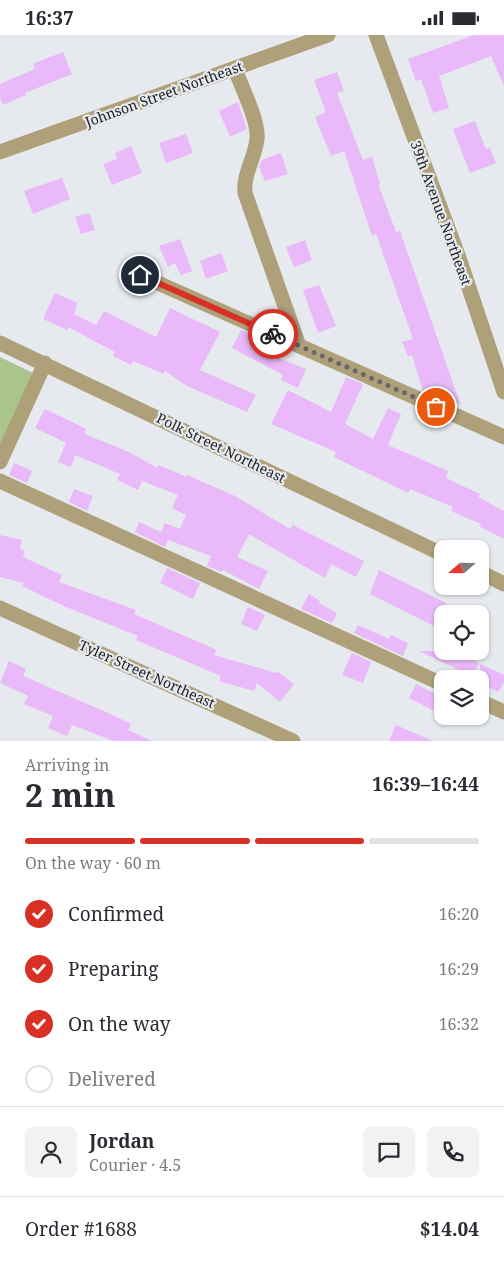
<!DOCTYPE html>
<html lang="en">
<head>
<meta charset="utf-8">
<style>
  :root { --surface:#fff; --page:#f2f2f3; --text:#2b2b33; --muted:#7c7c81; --line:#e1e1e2; --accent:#d93025 }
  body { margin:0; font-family:"Noto Serif",serif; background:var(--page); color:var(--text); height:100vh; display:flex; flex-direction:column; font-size:19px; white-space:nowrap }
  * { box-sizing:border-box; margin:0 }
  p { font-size:16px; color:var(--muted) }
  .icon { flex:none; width:28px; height:28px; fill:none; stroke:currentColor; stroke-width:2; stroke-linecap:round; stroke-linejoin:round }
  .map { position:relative; height:706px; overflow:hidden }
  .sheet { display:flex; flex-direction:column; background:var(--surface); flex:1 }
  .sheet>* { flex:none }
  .needle { width:32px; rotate:250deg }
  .tools { position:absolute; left:434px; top:505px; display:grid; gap:10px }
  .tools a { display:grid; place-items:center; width:55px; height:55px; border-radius:10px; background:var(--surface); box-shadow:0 1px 4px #0004; font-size:25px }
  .pin { position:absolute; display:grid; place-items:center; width:42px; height:42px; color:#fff; margin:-21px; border:2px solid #fff; border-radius:50%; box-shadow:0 1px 5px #0007 }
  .courier { position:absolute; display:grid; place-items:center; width:50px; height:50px; margin:-25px; border:4px solid #d93025; border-radius:50%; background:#fff; color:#222; box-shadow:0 1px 6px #0007 }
  .overview em { font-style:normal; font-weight:700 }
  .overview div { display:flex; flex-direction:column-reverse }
  .overview { display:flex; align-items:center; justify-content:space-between; height:85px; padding:0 25px }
  h1 { font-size:32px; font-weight:700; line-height:38px }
  .bar { display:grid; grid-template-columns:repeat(4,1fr); gap:8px 5px; align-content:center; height:60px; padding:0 25px }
  .bar i { height:6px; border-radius:4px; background:var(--line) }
  .bar .selected { background:var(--accent) }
  .bar p { grid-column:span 4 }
  .line { display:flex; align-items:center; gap:12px; padding:0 25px; border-top:1px solid var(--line) }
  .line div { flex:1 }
  .round { display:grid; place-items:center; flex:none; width:52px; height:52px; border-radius:10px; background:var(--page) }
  ol { padding:0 25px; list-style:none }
  li { display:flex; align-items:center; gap:15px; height:55px }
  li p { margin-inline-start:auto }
  li .icon { padding:5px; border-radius:50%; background:var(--accent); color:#fff; stroke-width:4 }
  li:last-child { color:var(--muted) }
  li i { width:28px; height:28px; border:2px solid var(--line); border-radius:50% }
  .status { display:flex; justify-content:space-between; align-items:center; height:35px; padding:0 25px; background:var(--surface); direction:ltr }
  .status svg { height:14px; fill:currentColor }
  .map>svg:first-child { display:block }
</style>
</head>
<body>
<div class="status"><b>16:37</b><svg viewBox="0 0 49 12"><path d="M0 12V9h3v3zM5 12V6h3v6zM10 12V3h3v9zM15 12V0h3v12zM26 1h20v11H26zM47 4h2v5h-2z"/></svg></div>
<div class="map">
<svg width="504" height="706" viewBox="0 0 504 706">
  <rect width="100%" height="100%" fill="#e6e9ed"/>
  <path fill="#a9c58d" d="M0,322L33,338L0,411Z"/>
  <path fill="#e9b9f9" d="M474,0H504V51L491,21L439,41L449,73L433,78L421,44L416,46L408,24Z
    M63,17L72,39L25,58L26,60L3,70L0,63V49L35,34L33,29Z
    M337,37L344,56L337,58L363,125L372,122L380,149H378L396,197L400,196L460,368L454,370L439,363L436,353L426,357L423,356L412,320L408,321L402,307L413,304L376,199L372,201L344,116L331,121L315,82L326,77L314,45Z
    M238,67L247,94L230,102L219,76Z
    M475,86L486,114L490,113L496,128L470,138L453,94Z
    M186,99L193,118L166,128L159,108Z
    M131,111L142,138L112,150L103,129L117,124L115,118Z
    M281,118L288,139L265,146L259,132L262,125Z
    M62,143L70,164L33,179L24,156Z
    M89,178L95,195L81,199L75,182Z
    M180,204L192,236L181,240L175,228L168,232L159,211Z
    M305,205L312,225L294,232L286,212Z
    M221,218L228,236L206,244L200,226Z
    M319,250L336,291L318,298L303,255Z
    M55,258L78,268L74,279L96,290L104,276L156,302L170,273L220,297L200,335L256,360L247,377L187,351L165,336L164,339L133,326L131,330L113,321L115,317L68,292L67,295L43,284Z
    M241,295L256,302L255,304L273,314L270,320L306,334L298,353L281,345L283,340L232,313Z
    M346,342L363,349L345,389L373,404L388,373L401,379L388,410L448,436L446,443L480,459L478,462L504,476V504L479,491L481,489L451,476L453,472L410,454L408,458L334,422L336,417L271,389L288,355L331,377Z
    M45,374L86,394L85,399L131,418L157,433L158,430L187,442V440L235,461L290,494L293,490L364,526L356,542L331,529L325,543L249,499L237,522L268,536L259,554L223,535L222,537L207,531L211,521L168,505L165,512L135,497L139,487L161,497L165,488L180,494L186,480L172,473L178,460L142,446L138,455L117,445L120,439L75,420L71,432L58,427L66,408L35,393Z
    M14,428L32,436L27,448L9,440Z
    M74,454L93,461L87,476L69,467Z
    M0,500L22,505L20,514L25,516L23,522L62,540L59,547L136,575L134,579L217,615L214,620L276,638L278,637L294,649L280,667L257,648L254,656L219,646L221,641L136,605L138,601L66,572L22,551L24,548L0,542Z
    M167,533L200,548L193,564L160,548Z
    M379,535L446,568L442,574V595L370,559Z
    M309,559L320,566L319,568L337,578L332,588L301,574Z
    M248,572L265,580L257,596L241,589Z
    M358,590L389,604L391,600L408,608L403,621L354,598Z
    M419,616H454L479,628L472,641Z
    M352,618L371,627L363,648L342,640Z
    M9,626L26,634L23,641L115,681L131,689L128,695L152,706H114L72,690L67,701L48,693L53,681L24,669L28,661L0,648Z
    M480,629L504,640V647L498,657L480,648Z
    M416,649L442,662V680L409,663Z
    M396,690L433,706H389Z"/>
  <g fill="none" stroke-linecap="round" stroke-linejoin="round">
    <path stroke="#aea17a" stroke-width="15" d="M376,0L458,220L504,357
      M235,34C241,51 259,86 257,104C255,123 243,139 245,158L299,311
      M0,117L328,0
      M140,240L504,402
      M0,308L442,519
      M0,427L45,328
      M0,446L442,649
      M480,537L504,549
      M0,573L293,706
      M480,666L504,677"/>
  </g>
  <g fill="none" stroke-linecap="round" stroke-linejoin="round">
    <path stroke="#67686b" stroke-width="5" stroke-dasharray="0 9" d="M273,299L436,372"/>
    <path stroke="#d93025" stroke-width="6" d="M140,240L273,299"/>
  </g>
  <g text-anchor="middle" stroke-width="4.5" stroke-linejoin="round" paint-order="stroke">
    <g font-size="14" fill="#222325" stroke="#e6e9ed">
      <text transform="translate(164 59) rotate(-20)" y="5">Johnson Street Northeast</text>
      <text transform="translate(441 178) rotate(70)" y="5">39th Avenue Northeast</text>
      <text transform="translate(221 413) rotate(26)" y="5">Polk Street Northeast</text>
      <text transform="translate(147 639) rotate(24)" y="5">Tyler Street Northeast</text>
    </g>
  </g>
</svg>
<div class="tools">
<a><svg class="needle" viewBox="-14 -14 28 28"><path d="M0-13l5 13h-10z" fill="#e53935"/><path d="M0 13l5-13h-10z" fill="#7c7c81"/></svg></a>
<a><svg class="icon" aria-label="locate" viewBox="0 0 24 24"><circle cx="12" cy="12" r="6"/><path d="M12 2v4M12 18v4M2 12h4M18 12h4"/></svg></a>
<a><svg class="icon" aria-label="layers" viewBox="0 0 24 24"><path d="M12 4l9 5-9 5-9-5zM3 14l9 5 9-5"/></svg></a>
</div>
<div class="pin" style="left:436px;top:372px;background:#ea580c"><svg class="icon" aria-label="bag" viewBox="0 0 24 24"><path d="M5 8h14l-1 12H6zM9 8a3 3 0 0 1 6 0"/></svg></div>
<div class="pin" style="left:140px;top:240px;background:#1f2937"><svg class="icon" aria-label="home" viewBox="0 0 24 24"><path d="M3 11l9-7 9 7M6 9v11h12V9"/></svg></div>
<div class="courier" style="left:273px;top:299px"><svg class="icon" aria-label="bike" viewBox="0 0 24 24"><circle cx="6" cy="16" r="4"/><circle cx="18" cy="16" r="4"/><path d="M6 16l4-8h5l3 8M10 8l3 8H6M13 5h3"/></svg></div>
</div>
<section class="sheet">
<div class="overview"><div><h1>2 min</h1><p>Arriving in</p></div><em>16:39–16:44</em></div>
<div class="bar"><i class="selected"></i><i class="selected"></i><i class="selected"></i><i></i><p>On the way · 60 m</p></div>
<ol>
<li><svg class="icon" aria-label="check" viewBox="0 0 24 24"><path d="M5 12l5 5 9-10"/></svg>Confirmed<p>16:20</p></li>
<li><svg class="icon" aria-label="check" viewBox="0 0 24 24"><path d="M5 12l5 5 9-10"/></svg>Preparing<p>16:29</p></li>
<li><svg class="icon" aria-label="check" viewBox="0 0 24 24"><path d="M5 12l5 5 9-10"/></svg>On the way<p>16:32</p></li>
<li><i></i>Delivered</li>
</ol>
<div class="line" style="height:90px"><a class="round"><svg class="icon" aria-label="person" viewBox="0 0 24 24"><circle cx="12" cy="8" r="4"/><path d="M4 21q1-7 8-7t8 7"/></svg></a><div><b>Jordan</b><p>Courier · 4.5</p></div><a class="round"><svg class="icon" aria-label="chat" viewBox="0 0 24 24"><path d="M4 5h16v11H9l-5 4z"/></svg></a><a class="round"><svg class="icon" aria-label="phone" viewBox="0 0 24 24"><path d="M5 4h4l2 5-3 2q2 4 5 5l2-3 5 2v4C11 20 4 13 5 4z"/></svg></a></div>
<div class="line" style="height:65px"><div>Order #1688</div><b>$14.04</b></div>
</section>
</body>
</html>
